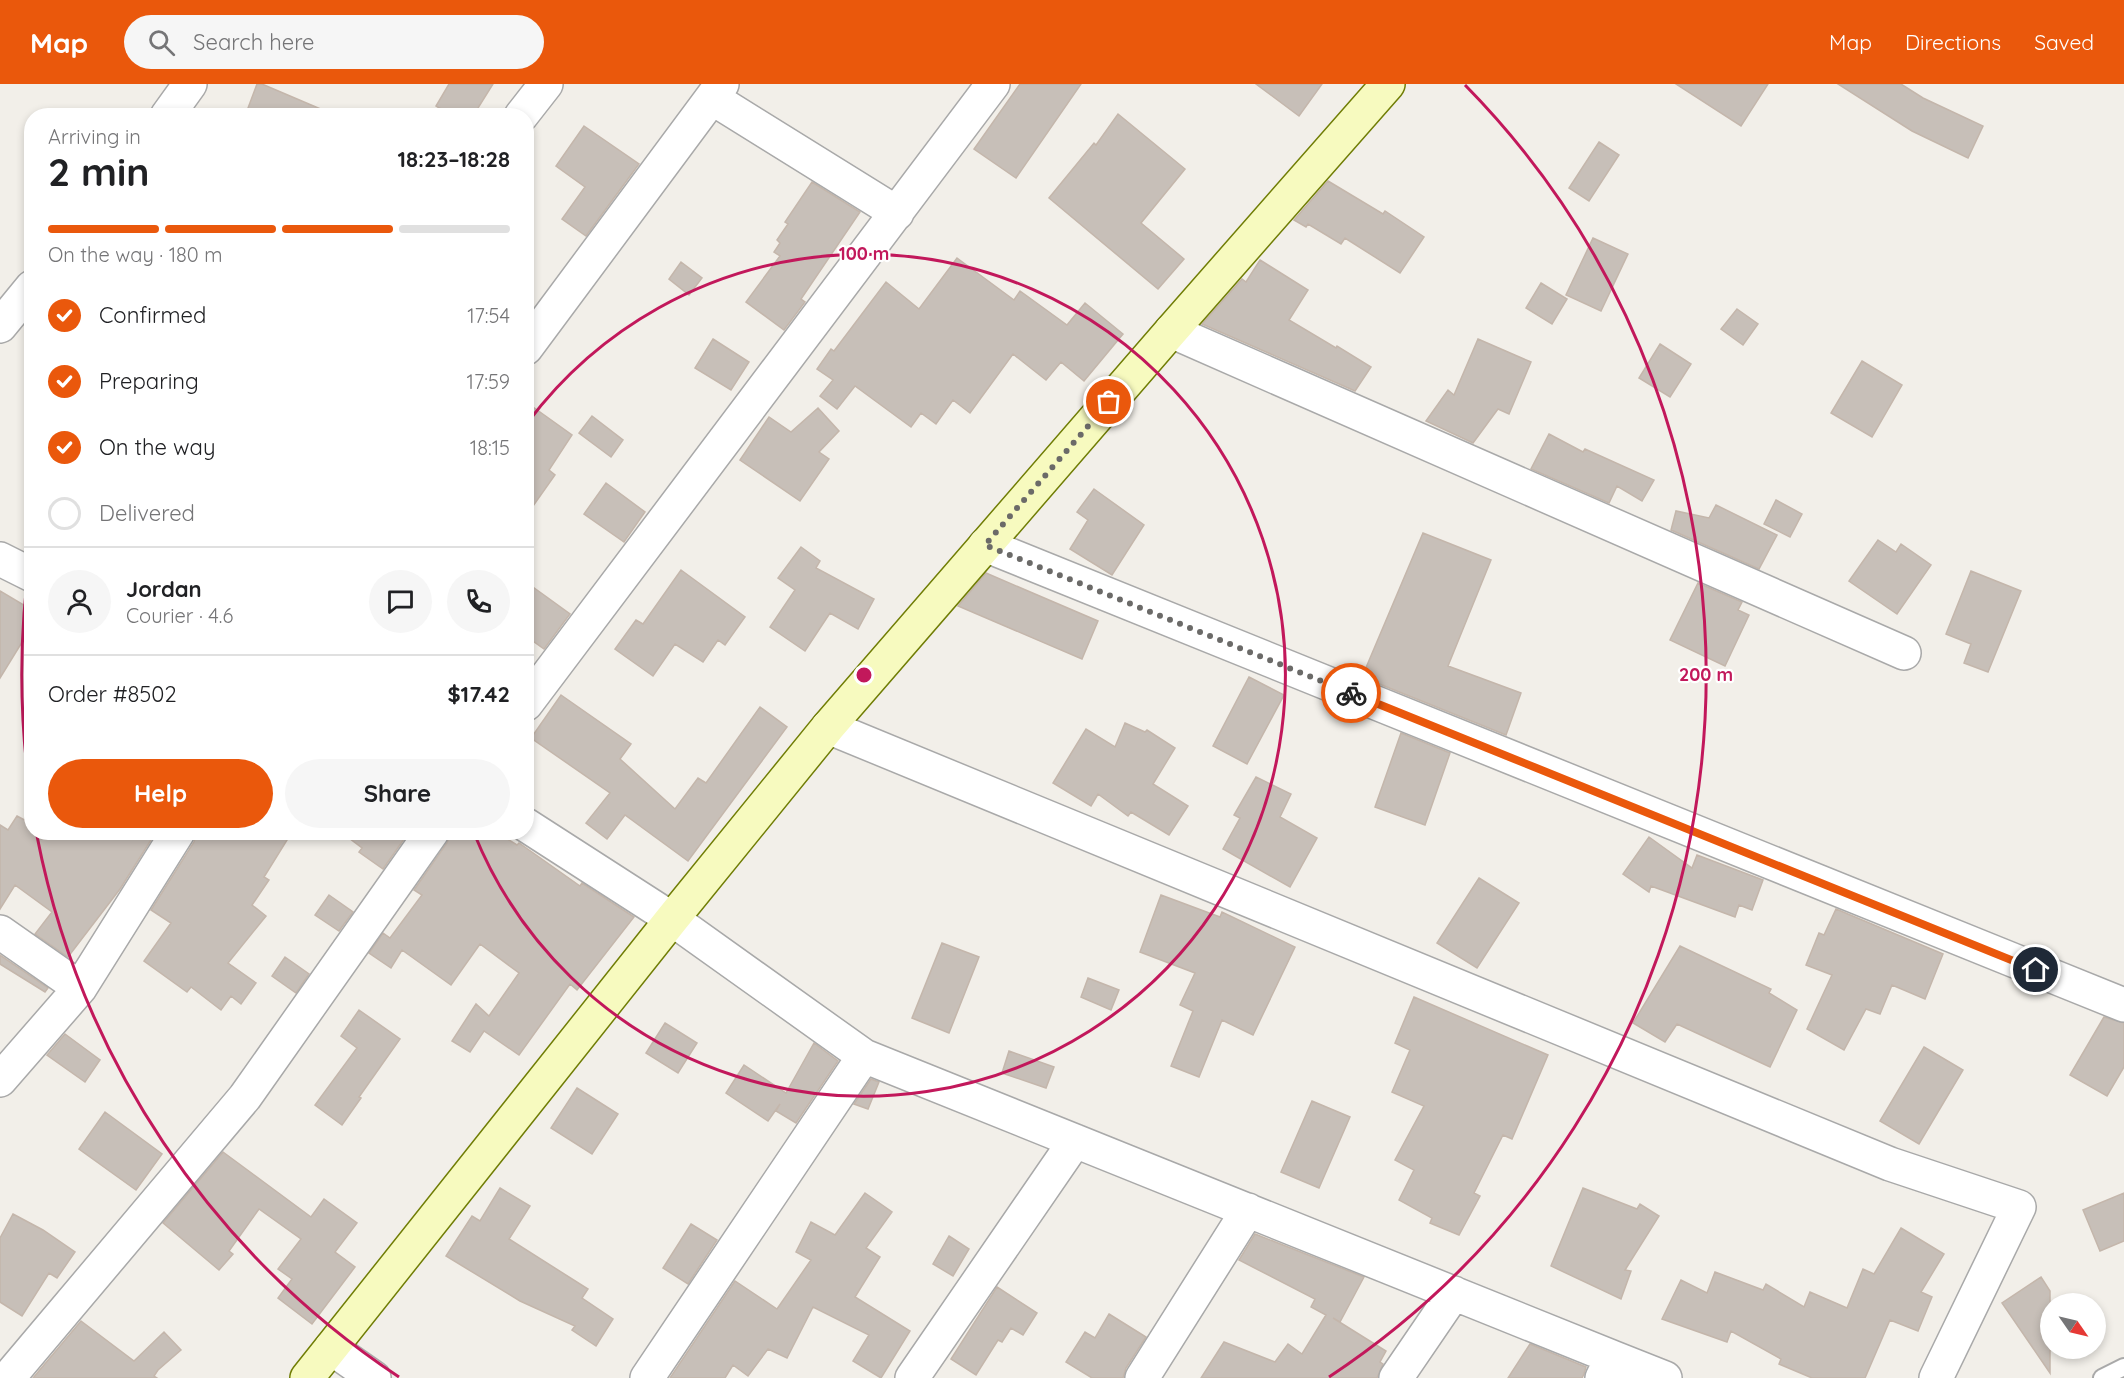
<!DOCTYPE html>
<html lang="en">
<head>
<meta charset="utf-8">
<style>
  :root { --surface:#fff; --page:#f6f6f6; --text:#202124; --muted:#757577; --line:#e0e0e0; --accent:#ea580c }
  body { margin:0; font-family:Quicksand,sans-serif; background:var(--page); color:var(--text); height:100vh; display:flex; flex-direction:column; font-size:22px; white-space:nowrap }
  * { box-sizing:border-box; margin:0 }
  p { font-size:20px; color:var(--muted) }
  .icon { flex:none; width:33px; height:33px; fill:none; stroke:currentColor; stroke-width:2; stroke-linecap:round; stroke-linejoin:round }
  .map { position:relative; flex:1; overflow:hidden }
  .sheet { position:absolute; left:24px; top:24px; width:510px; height:732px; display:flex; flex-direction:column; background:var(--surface); border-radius:24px; box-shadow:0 3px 9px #0003 }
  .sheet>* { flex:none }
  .needle { width:39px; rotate:124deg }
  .fabs { position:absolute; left:2040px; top:1209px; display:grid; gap:12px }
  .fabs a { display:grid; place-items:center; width:66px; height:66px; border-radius:50%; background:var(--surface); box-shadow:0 3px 9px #0003; font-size:30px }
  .pin { position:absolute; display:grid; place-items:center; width:51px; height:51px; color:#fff; margin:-26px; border:3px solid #fff; border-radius:50%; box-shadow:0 2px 6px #0007 }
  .courier { position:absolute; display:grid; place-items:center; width:60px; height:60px; margin:-30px; border:4px solid #ea580c; border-radius:50%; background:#fff; color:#222; box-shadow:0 2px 8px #0007 }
  .summary em { font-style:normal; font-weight:700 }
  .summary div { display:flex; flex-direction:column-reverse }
  .summary { display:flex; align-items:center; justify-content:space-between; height:102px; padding:0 24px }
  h1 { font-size:39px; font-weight:700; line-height:45px }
  .bar { display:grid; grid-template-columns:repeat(4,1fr); gap:9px 6px; align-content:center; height:72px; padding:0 24px }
  .bar i { height:8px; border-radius:4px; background:var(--line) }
  .bar .current { background:var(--accent) }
  .bar p { grid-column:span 4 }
  .line { display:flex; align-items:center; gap:15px; padding:0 24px; border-top:2px solid var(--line) }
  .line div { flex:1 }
  .round { display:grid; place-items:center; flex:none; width:63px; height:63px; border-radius:32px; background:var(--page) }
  ol { padding:0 24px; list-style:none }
  li { display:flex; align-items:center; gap:18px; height:66px }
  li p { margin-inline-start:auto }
  li .icon { padding:6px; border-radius:50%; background:var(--accent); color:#fff; stroke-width:4 }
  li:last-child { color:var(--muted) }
  li i { width:33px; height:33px; border:3px solid var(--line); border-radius:50% }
  .primary-button { display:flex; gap:12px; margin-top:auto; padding:12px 24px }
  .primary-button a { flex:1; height:69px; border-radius:36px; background:var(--accent); color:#fff; font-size:24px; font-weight:700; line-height:69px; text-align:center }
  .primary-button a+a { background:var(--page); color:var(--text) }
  header { display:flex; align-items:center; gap:36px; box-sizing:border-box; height:84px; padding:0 30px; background:var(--accent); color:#fff }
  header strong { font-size:28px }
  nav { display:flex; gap:33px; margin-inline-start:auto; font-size:21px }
  .search { width:420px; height:54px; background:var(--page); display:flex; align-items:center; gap:15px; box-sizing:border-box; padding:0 21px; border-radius:33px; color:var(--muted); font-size:22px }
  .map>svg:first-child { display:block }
</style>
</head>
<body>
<header>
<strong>Map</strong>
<div class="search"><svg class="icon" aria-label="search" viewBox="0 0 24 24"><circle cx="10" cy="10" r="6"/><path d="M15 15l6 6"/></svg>Search here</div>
<nav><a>Map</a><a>Directions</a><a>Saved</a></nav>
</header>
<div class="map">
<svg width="2124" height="1294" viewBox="0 0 2124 1294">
  <rect width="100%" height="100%" fill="#f2efe9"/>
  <path fill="#c7bfb8" stroke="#c4b6ab" stroke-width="1.5" d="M257,0H262L337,32H266L248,24Z
    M449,0H493L473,32H452L436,22Z
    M1020,0H1081L1016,94L974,65Z
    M1256,0H1322L1299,32Z
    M1676,0H1768L1741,42Z
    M1838,0H1901L1923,14L1983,42L1968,74L1912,47Z
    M1118,30L1185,85L1141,139L1184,175L1158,205L1049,114L1094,59L1096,61Z
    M584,42L639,80L586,152L562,135L585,103L556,82Z
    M1599,58L1619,71L1589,117L1569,104Z
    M1328,97L1383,130L1385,127L1424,153L1400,189L1345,154L1341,160L1308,140L1306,143L1294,136Z
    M812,98L860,128L801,215L805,218L784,246L746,218L780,172L774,168L780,159L777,156L788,140L785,138Z
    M1593,154L1628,170L1601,227L1566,211Z
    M957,174L1014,216L1020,207L1067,241L1085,219L1123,250L1084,297L1061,278L1046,296L1013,270L970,329L953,316L936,340L921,329L911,343L855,302L837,325L820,312L833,296L817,285L831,265L834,267L886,198L919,225Z
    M1260,176L1308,206L1289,236L1336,264L1337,262L1371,283L1355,307L1202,240L1242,195L1246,198Z
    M681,178L702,194L689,211L669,195Z
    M1541,199L1567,215L1552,240L1526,224Z
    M1737,225L1758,240L1743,261L1721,245Z
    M713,255L749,278L731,306L695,284Z
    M1478,255L1531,278L1509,330L1498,325L1473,359L1426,337L1448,306L1454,311Z
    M1660,260L1691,280L1670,313L1639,294Z
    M1862,277L1902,301L1872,353L1831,329Z
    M526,318L572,351L549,386L555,391L526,432Z
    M818,324L839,347L819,368L829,375L800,417L740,376L769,333L791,348Z
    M592,332L623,356L611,373L579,349Z
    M1549,350L1583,368L1585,365L1654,396L1642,417L1617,402L1609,419L1531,385Z
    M606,399L645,428L624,458L584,430Z
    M1094,405L1144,441L1112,491L1070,465L1088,436L1077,428Z
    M1776,416L1802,430L1790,453L1764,440Z
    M1716,421L1777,451L1759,485L1671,446L1676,427L1709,434Z
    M1423,449L1491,476L1448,582L1521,609L1506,651L1362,593Z
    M1878,456L1896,468L1901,460L1931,481L1897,530L1849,497Z
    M801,463L820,477L816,484L874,515L858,545L830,529L805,567L770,543L795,506L778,494Z
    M681,486L745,533L725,561L718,556L703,578L675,560L653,592L615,565L636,536L643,540Z
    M1971,487L2021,507L1988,588L1964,579L1971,560L1946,550Z
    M986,489L1098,537L1082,575L958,522Z
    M526,498L570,530L544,565L526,552Z
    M1698,499L1742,518L1738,526L1749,531L1725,582L1670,556Z
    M0,507L32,526V542L0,594Z
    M1249,593L1284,611L1247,680L1213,662Z
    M561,611L631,660L620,675L675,725L698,694L706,699L760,623L787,643L688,777L625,731L607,755L586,739L610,709L531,654Z
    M1125,639L1145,648L1147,646L1175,664L1153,700L1188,722L1169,751L1131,728L1128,732L1098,710L1091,722L1053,699L1086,645L1115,663Z
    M1401,649L1450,669L1425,741L1375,723Z
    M1256,693L1291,710L1280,733L1317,754L1290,803L1223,765L1240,734L1234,731Z
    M17,732L32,740V748H156L120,805L68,873L35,850L52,828L15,801L0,825V741L8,746Z
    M197,748H292L264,793L269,796L252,821L266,832L228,879L256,899L241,920L231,912L221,926L191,903L187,908L144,877L171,839L151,826L194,758Z
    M341,748H409L383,785L359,768L362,764Z
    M451,748H496L517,761L519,759L580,802L582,799L634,833L577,906L570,900L519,971L484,947L470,968L452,957L476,920L489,932L519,889L480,860L451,901L402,866L391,884L369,869L383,849L390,854L422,811L414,806L447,759Z
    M1649,753L1692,784L1697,771L1763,796L1752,826L1739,821L1735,833L1651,802L1649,808L1623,790Z
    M1479,794L1519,819L1477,884L1437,859Z
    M329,811L353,828L339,847L315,831Z
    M1161,811L1220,833L1222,828L1295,863L1253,951L1222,936L1199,993L1171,982L1193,927L1180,921L1195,889L1140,868Z
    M1836,825L1943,870L1925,915L1892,901L1880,930L1866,925L1844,966L1807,945L1832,891L1806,881L1819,849L1824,851Z
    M942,859L979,873L949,949L912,934Z
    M1680,862L1771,905L1769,909L1797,926L1770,983L1677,940L1665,958L1633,939Z
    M0,871L48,904L45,908L0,880Z
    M285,873L309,890L296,909L272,892Z
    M1088,894L1119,906L1111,926L1081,913Z
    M1414,913L1548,971L1512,1055L1503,1051L1474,1109L1480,1112L1459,1151L1430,1139L1432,1134L1399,1116L1414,1086L1395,1076L1424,1022L1392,1008L1410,966L1395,959Z
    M359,926L400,955L359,1013L361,1014L342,1041L315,1021L357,964L341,952Z
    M2104,933L2124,939V983L2107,1012L2070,991Z
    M665,939L697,959L678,989L646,969Z
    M65,950L100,976L85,998L47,971Z
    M814,959L838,977L796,1039L776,1027L780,1020L768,1037L726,1009L744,981L786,1009Z
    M1924,963L1963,986L1919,1060L1880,1037Z
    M1009,967L1054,983L1046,1004L1002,989Z
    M871,995L879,998L868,1025L854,1020Z
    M577,1004L618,1030L592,1070L551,1044Z
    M1312,1017L1350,1033L1319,1104L1281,1088Z
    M105,1028L162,1070L136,1106L79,1065Z
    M223,1068L311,1133L324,1115L357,1139L335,1168L355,1183L312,1240L278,1214L292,1195L278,1185L301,1155L259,1125L229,1167L233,1170L219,1186L163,1139Z
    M500,1104L530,1122L509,1155L588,1205L582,1214L613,1235L596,1262L572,1246L575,1242L520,1217L446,1172L472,1132L480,1137Z
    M1583,1104L1637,1125L1640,1120L1659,1132L1625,1186L1631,1187L1621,1215L1551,1182Z
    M865,1109L892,1128L866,1164L880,1173L855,1213L910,1247L881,1294L853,1277L869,1251L813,1223L787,1274L768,1265L748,1292L733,1281L725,1294H670L735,1197L777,1225L811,1176L796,1168L811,1138L835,1151Z
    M2124,1109V1157L2100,1167L2083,1126Z
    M13,1130L43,1146L75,1168L57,1194L49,1189L22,1232L0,1218V1154Z
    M691,1140L717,1156L688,1200L663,1184Z
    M1901,1144L1944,1170L1921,1208L1932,1213L1918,1247L1890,1236L1865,1294H1812L1779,1280L1781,1275L1731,1247L1727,1258L1662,1235L1681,1196L1707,1209L1715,1188L1763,1206L1766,1200L1804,1223L1810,1208L1847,1224L1863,1185L1874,1190Z
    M1255,1150L1364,1193L1340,1238L1333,1234L1386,1267L1380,1278L1383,1280L1377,1294H1201L1224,1258L1275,1278L1288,1260L1302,1270L1326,1231L1311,1223L1315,1215L1239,1176Z
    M949,1152L969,1165L953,1192L933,1180Z
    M2041,1193L2050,1207V1289L2002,1219Z
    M997,1203L1037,1229L1023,1251L1011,1244L1002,1258L998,1256L976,1291L951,1275Z
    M1109,1230L1146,1253L1126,1284L1123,1294H1092L1066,1278L1085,1248L1095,1254Z
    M81,1237L134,1277L164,1248L181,1266L158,1286L154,1292L157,1294H33Z
    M1530,1260L1586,1283L1584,1290L1582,1294H1508Z"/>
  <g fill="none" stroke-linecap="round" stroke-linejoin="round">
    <defs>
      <path id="lane" d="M2102,1294L2124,1283"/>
      <path id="street" d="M712,14L897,129
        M167,32L190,0
        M521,32L546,0
        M0,242L32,203
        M1171,247L1904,569
        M526,264L722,0
        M985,461L2124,921
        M0,475L32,491
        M526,620L993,0
        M828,643L1890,1080L2019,1123L1936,1294
        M526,741L672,835L864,972L1612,1273L1602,1294
        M0,848L80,904
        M0,996L80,904L178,748
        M331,1264L374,1294
        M1612,1273L1665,1294
        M8,1294L245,1013L432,748
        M647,1294L864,972
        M912,1294L1075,1057
        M1142,1294L1248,1126
        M1396,1294L1454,1209"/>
      <path id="secondary" d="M307,1294L672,835L828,643L1171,247L1388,0"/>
    </defs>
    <use href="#lane" stroke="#a9a9a9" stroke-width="20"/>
    <use href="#street" stroke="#a9a9a9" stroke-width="36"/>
    <use href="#secondary" stroke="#707d05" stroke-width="36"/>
    <use href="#lane" stroke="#fff" stroke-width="16"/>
    <use href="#street" stroke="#fff" stroke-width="33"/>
    <use href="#secondary" stroke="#f7fabf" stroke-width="33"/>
  </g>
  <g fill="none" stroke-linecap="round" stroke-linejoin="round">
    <path stroke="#6b6a68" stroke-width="6" stroke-dasharray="0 10.8" d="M1109,318L985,461L1351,609"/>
    <path stroke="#ea580c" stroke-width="8" d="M1351,609L2036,886"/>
  </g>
  <g fill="none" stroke="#c2185b" stroke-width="3">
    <path d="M528 338A421 421 0 1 1 474 749"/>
    <path d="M399 1293A842 842 0 0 1 37 752M31 715A842 842 0 0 1 31 467M1465 1A842 842 0 0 1 1329 1293"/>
  </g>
  <circle cx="864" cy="591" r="9" fill="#c2185b" stroke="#fff" stroke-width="3"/>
  <g font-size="18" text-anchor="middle" font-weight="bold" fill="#c2185b" stroke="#fff" stroke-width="4.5" stroke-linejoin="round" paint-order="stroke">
    <text x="864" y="176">100 m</text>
    <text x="1706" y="597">200 m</text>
  </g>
</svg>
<div class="fabs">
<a><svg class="needle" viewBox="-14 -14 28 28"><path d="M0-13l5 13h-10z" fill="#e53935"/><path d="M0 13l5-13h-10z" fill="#757577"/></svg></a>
</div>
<div class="pin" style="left:1109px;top:318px;background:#ea580c"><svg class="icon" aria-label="bag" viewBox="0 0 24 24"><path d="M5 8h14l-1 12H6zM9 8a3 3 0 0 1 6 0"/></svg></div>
<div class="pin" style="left:2036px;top:886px;background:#1f2937"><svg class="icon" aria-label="home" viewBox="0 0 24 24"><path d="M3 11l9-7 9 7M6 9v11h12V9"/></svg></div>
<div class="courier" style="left:1351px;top:609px"><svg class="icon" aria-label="bike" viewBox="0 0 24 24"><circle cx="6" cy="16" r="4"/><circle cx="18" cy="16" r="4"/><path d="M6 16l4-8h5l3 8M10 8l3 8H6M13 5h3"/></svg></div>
<section class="sheet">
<div class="summary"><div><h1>2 min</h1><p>Arriving in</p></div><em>18:23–18:28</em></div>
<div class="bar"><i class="current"></i><i class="current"></i><i class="current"></i><i></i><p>On the way · 180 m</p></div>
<ol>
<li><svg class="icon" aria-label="check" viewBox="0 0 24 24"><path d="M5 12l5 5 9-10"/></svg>Confirmed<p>17:54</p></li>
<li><svg class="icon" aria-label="check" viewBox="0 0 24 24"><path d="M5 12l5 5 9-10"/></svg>Preparing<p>17:59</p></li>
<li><svg class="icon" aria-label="check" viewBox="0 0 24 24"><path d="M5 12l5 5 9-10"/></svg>On the way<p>18:15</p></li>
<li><i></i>Delivered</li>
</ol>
<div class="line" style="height:108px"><a class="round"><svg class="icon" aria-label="person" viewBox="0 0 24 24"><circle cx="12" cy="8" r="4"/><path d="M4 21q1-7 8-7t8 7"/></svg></a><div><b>Jordan</b><p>Courier · 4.6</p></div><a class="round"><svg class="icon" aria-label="chat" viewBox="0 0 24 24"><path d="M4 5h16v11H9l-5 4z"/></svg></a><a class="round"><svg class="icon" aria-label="phone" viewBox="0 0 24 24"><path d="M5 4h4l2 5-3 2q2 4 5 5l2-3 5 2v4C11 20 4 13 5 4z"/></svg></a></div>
<div class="line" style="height:78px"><div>Order #8502</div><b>$17.42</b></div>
<div class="primary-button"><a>Help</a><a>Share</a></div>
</section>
</div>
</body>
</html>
